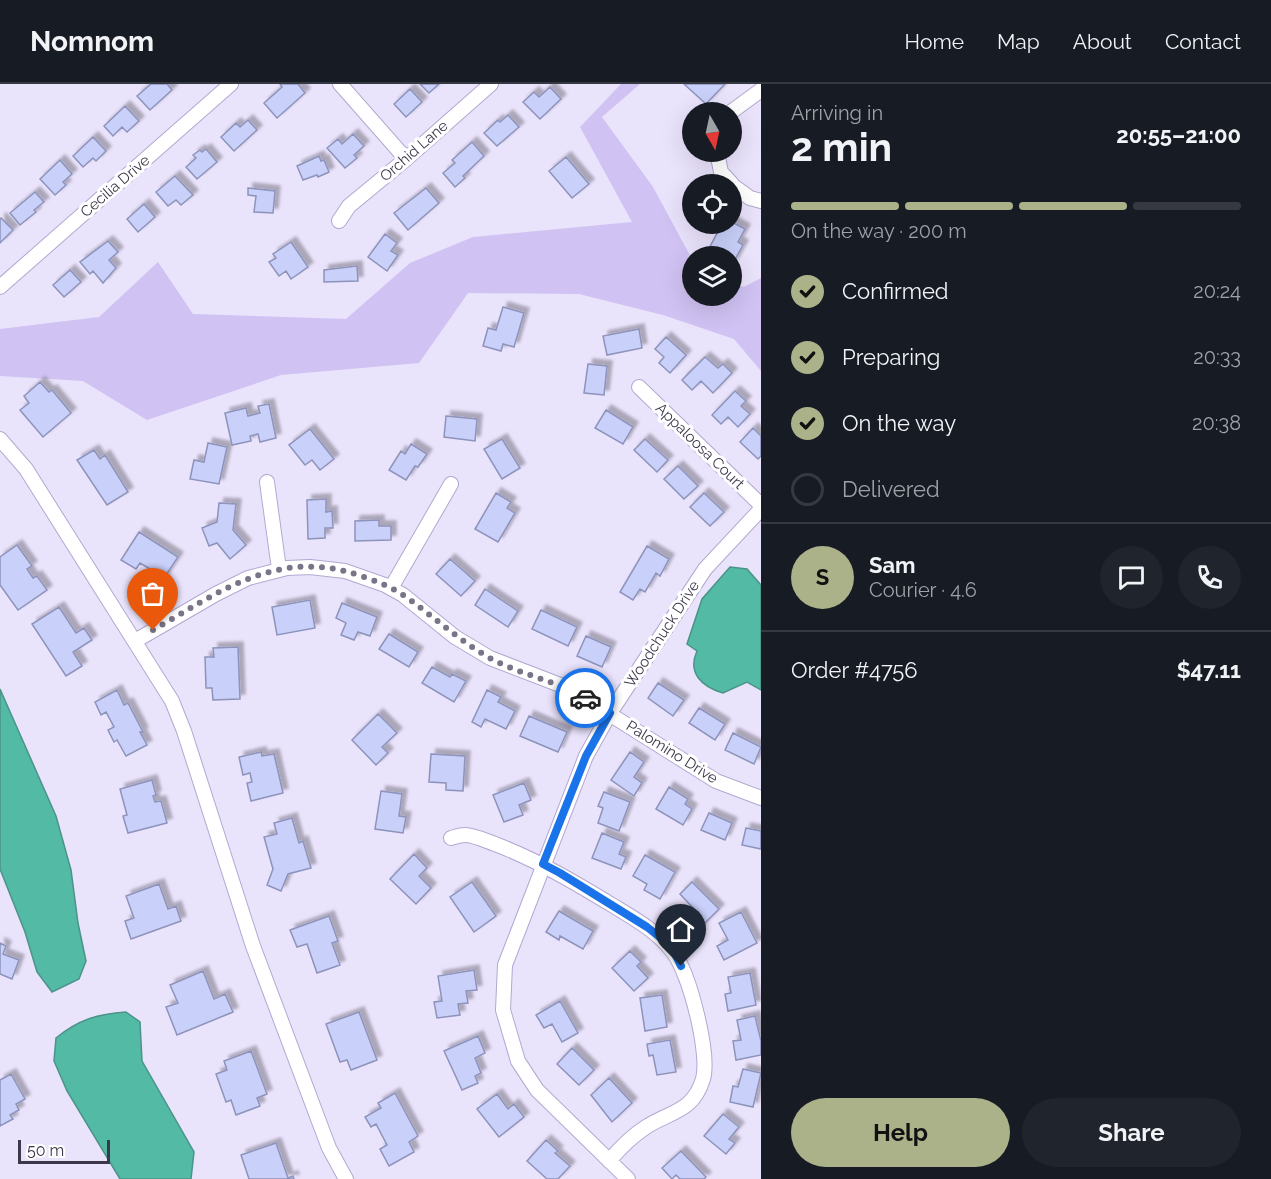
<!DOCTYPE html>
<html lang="en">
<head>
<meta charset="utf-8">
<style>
  :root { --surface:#171b24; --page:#20242c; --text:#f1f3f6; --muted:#9ea1a6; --line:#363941; --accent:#abb289 }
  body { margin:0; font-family:Raleway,sans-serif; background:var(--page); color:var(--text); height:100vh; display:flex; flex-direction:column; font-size:22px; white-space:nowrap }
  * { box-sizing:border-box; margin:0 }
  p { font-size:20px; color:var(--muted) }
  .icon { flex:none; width:33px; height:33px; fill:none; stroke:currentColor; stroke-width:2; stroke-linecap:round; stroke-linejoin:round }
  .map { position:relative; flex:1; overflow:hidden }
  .drawer { display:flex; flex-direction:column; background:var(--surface); width:510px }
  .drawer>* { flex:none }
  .needle { width:39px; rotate:171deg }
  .controls { position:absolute; left:682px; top:18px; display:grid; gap:12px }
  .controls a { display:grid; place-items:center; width:60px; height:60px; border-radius:50%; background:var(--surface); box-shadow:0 6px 24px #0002; font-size:30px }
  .scale { position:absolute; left:18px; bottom:15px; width:92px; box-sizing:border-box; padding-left:6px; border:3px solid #3d3849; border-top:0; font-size:16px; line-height:21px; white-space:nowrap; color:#3d3849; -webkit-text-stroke:4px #fff; paint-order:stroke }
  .pin { position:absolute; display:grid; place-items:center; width:51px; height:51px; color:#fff; margin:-62px -26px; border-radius:50% 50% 50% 0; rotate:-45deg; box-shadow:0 0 6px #0007 }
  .pin .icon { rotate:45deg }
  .courier { position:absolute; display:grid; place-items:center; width:60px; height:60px; margin:-30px; border:4px solid #1a73e8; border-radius:50%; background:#fff; color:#222; box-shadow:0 2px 8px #0007 }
  .summary em { font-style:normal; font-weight:700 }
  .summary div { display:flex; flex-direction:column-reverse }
  .summary { display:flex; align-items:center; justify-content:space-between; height:102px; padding:0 30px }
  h1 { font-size:39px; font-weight:700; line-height:45px }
  .bar { display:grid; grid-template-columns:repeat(4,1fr); gap:9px 6px; align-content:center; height:72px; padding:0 30px }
  .bar i { height:8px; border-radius:4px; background:var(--line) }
  .bar .selected { background:var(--accent) }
  .bar p { grid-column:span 4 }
  .line { display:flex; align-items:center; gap:15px; padding:0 30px; border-top:2px solid var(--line) }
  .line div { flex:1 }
  .round { display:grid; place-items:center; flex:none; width:63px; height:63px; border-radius:32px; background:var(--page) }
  ol { padding:0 30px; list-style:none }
  li { display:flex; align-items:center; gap:18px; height:66px }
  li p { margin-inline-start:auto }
  li .icon { padding:6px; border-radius:50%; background:var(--accent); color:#111; stroke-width:4 }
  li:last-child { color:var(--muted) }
  li i { width:33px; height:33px; border:3px solid var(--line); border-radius:50% }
  .primary-button { display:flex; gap:12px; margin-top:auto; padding:12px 30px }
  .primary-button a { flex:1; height:69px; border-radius:36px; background:var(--accent); color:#111; font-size:24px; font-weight:700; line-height:69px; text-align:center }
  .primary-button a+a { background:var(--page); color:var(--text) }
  header { display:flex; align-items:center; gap:36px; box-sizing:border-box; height:84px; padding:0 30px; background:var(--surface); border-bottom:2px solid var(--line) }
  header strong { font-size:28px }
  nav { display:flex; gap:33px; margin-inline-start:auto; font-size:21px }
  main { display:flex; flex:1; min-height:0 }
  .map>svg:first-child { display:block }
</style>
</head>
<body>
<header>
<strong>Nomnom</strong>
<nav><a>Home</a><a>Map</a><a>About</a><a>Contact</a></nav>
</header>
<main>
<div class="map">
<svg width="761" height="1095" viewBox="0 0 761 1095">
  <defs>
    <filter id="shadow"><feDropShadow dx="5" dy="-5" stdDeviation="1.5" flood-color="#0004"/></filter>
  </defs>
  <rect width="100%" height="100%" fill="#eae3fc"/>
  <path fill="#d0c2f3" d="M621,0H640L602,33L653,103L693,177V212H732V199L744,203L761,194V287L734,255L663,231L579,210L468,209L419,279L281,291L147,336L83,297L0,292V245L99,233L158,178L193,230L346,235L410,179L473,153L632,138L580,43Z"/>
  <path fill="#52baa5" stroke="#4c9389" stroke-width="1.5" d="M730,483L747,485L761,501V606L747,598L723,609C702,603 687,589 697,567L687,560L702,515Z
    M0,605L56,732L71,786L78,839L86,877L79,895L52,908L37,888L25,848L0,785Z
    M126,928L140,938L142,977L194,1068L191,1095H120L67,1007L54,977L56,954C78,936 97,930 126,928Z"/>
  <path fill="#c9d0f9" stroke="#8d93ba" stroke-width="1.5" filter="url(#shadow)" d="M151,0H167L172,6L150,26L137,12Z
    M280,0H298L305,9L277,34L264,19L282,3Z
    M420,0H439L429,9Z
    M684,0H725L706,20Z
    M550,3L561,15L540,35L523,18L534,8L539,13Z
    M410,5L422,18L406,33L394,20Z
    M125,22L139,37L127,48L122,43L113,52L104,42Z
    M508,31L519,43L497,62L484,49L498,36L500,38Z
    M248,36L257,46L234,67L221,53L236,39L240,43Z
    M353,50L364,62L354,71L357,74L345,84L327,64L338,55L342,60Z
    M93,53L106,67L96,77L93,74L83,83L73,72Z
    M472,58L484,72L463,92L465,94L455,103L443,89L455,79L452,76Z
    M206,65L217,78L197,95L186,83L196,74L193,71L200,66L202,68Z
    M319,72L321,77L324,76L329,88L318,93L317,91L303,96L297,82Z
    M566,73L589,100L572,114L549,87Z
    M60,76L72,90L63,98L66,101L55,111L40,95Z
    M175,92L193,111L181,121L176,116L168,122L156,108Z
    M248,104L275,107L273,129L254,128L256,112L248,111Z
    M426,104L439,119L408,146L394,129Z
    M35,108L44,118L34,126L36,128L20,141L10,129Z
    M144,120L155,133L138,148L127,135Z
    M1,134L13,146L0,159V135Z
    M732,138L745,145L738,158L743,161L732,181V172H705L722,140Z
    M385,150L397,159L391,167L398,171L387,187L368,173Z
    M108,157L118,168L109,176L116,184L103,199L93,187L90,190L80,178Z
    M291,158L308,183L291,195L286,187L279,192L269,178L276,174L273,170Z
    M357,182L358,197L324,198V186Z
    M70,186L81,198L64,213L53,201Z
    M503,223L524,229L514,263L503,260L501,267L483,262L488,244L496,246Z
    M639,245L642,264L607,271L603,252Z
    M666,253L686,271L670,289L659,279L664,273L655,265Z
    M705,273L718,284L723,280L732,289L713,309L701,297L692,306L682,296Z
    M588,280L607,282L604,311L584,309Z
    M40,298L49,308L52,306L71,329L43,353L20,326L29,319L24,312Z
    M735,307L746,317L741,322L750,330L738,343L728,333L721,340L712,331Z
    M269,320L276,354L260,358L258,350L250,352L251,357L232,361L225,329L246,324L248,332L260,329L258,322Z
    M606,326L633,343L623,360L595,344Z
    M446,332L477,335L475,357L444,353Z
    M753,344L761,352V372L758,375L740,358Z
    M310,345L334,375L320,386L312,376L305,381L289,361Z
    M502,355L520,384L502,395L484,365Z
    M645,355L668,376L657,388L634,366Z
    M208,359L227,363L219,400L190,395L194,376L204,378Z
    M411,360L427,370L418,383L415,382L406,396L389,386L401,367L405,370Z
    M94,366L100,375L105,371L128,408L107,421L77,376Z
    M678,382L698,402L684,415L664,395Z
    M496,409L511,418L507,424L515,429L498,458L475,445Z
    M704,409L724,428L710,442L690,423Z
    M326,415V428L332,427L333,444H325V454L308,455L307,416Z
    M219,419L236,420L233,446L246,461L230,475L217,459L209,462L202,444L217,438Z
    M379,436V442H391V456L355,457V437Z
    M139,448L178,473L160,500L148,492L152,486L140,479L136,485L121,476Z
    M17,461L32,482L27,485L33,494L37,492L47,506L18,526L0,501V473Z
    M647,462L669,475L660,492L656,489L645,508L640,505L633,516L620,508Z
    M450,475L475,497L461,512L436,490Z
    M485,505L518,527L508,543L475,521Z
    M310,516L315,544L277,551L272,523Z
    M342,519L377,533L370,552L358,548L354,556L341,551L346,539L336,534Z
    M59,523L76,549L84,544L92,556L73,568L82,582L66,592L32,540Z
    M541,526L577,543L568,562L532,545Z
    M389,550L418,568L409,583L379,565Z
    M586,552L611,563L602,583L577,572Z
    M238,563L240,615L213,616L212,604H206L205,573H214L213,564Z
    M432,583L450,593L452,590L466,597L454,618L422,599Z
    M658,599L684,616L673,632L648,614Z
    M117,606L124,621L128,619L143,648H140L147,661L126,672L117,656L114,658L108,646L114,643L106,628L101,631L95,618Z
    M487,606L501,613L498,618L515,627L506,645L485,635L481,643L472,638Z
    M699,624L725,640L715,656L689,639Z
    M378,630L397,649L382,663L388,669L376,681L352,656Z
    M529,632L567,648L558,668L520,652Z
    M733,649L761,663L754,680L725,666Z
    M261,668L262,672L274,670L283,709L251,717L247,699L252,698L250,689L243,691L239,673Z
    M630,668L644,678L634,693L642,699L634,712L611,696Z
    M431,670L465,672L463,707L446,706V699L429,698Z
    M152,696L156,711L153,712L155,718L161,717L167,739L128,749L123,732L127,731L120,705Z
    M524,699L531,716L519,721L523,731L504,738L493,711Z
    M669,703L688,715L685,720L692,725L683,741L656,725Z
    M381,707L402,710L399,732L406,733L403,749L375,745Z
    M604,708L630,718L619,747L598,739L603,724L598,722Z
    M709,729L732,739L725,756L701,746Z
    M292,734L299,759L303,757L311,784L288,790L281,807L267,801L273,785L264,753L277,750L274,739Z
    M746,744L761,747V765L742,761Z
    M602,749L624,758L619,770L626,773L621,785L592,774Z
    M414,770L427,784L419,792L431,804L416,820L390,795Z
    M645,771L675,788L660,815L644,806L647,800L633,792Z
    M472,798L496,832L474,848L450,813Z
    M692,798L719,825L699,845L685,831L693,824L680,810Z
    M159,800L168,825L176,822L181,837L131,855L125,837L134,834L126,812Z
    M559,827L593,847L583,865L560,852L559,856L546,848Z
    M741,828L757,859L724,876L717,862L728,856L719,839Z
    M329,832L338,857L332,859L340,881L317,889L307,860L297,863L290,846Z
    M0,859L6,862L3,870L19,876L12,895L0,890Z
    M630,867L641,878L637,882L648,894L634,907L612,884Z
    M474,886L477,906L466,907L468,919L458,920L460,931L437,934L434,918L442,917L438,892Z
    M203,887L214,915L225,910L233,928L177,951L166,923L178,919L170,901Z
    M750,889L756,921L728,927L725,910L731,909L728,893Z
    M662,911L667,943L645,947L640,914Z
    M560,917L578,949L562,958L552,940L544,944L536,931Z
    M359,928L377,976L351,986L347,976L340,978L326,940Z
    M755,932L761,957V971L736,976L733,957L741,956L737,936Z
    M478,952L485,969L475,974L481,989L475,992L478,999L462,1006L444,967Z
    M670,956L676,988L657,991L653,971L649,972L647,960Z
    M572,964L594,986L579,1001L557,980Z
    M251,967L267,1010L257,1014L260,1022L236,1031L231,1016L226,1018L216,990L227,986L224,977Z
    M743,985L761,989L753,1023L730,1018L733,1002L738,1003Z
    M11,990L25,1015L16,1020L19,1026L10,1031L13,1035L0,1042V996Z
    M609,994L632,1019L612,1038L591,1011Z
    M395,1009L418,1052L409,1058L414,1068L389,1082L380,1065L387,1061L376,1040L371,1043L365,1033L381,1024L378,1019Z
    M497,1010L508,1025L514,1020L524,1033L499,1053L477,1025Z
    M723,1030L739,1043L729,1055L735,1059L726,1070L704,1052Z
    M546,1056L558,1067L555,1069L570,1082L558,1095H547L527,1077Z
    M276,1059L288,1094L293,1092L294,1095H249L241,1071Z
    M681,1067L706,1093L704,1095H680L676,1091L672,1095L662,1084Z"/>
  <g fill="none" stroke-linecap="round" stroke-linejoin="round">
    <defs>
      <path id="minor" d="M340,0L406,75
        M731,28L761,6
        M717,68L721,88L732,100
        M732,101L750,114L761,117
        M339,137L349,122L406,75L491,0
        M0,203L231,0
        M639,303L761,421
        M0,355L26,385L172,617L184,647L253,862L329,1064L346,1095
        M267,398L279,485
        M391,504L451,400
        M135,557L216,510L248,494L287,484L310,483L345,487L385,501L403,511L455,553L490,574L568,604L716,697L761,714
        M451,754C455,753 460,751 465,751C474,751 486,757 495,760C537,776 574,798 612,821C635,835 657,847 673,868C690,890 710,970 703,995C693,1028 671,1027 646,1043C632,1052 620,1064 609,1077
        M628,1095L537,1006L518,977L503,926L505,881L586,672L610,629L705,485L761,425"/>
    </defs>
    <use href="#minor" stroke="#b3a8d0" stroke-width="16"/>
    <use href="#minor" stroke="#fff" stroke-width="14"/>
  </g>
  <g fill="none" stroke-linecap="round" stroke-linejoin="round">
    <path stroke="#7a7488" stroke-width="6" stroke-dasharray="0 10.8" d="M153,546C221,507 279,463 361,492C376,497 390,502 403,511C432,531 457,555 488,573C518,590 554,596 585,614"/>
    <path stroke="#1a73e8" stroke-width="8" d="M585,614L610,629L586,672L543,780L560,789L647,843L662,855L675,870L681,882"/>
  </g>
  <g text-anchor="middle" stroke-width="6" stroke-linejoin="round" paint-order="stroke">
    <g font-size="15" fill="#3d3849" stroke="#fff">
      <text transform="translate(414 67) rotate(-41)" y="5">Orchid Lane</text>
      <text transform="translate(115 102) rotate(-41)" y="5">Cecilia Drive</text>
      <text transform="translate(700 362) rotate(44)" y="5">Appaloosa Court</text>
      <text transform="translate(662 550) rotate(-57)" y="5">Woodchuck Drive</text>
      <text transform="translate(672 668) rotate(32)" y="5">Palomino Drive</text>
    </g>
  </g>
</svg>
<div class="controls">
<a><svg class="needle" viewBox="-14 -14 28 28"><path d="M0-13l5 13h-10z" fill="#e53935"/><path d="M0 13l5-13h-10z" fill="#9ea1a6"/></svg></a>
<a><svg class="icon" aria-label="locate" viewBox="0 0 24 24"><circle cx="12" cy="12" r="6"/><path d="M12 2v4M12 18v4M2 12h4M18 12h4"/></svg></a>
<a><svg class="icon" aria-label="layers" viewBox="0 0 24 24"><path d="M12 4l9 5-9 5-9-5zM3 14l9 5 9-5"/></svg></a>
</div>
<div class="scale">50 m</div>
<div class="pin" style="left:153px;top:546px;background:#ea580c"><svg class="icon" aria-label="bag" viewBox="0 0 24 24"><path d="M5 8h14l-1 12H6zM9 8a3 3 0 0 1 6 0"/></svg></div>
<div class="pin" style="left:681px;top:882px;background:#1f2937"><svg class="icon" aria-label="home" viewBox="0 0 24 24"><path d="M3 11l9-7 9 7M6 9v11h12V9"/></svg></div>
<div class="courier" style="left:585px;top:614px"><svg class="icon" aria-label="car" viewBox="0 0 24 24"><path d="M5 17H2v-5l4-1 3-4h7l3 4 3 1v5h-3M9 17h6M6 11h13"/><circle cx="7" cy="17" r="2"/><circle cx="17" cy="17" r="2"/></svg></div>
</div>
<section class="drawer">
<div class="summary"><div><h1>2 min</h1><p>Arriving in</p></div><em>20:55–21:00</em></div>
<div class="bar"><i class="selected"></i><i class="selected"></i><i class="selected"></i><i></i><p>On the way · 200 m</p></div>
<ol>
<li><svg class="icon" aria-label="check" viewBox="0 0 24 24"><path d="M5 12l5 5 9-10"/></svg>Confirmed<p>20:24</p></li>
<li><svg class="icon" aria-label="check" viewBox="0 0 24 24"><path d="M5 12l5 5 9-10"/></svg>Preparing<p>20:33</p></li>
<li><svg class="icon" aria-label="check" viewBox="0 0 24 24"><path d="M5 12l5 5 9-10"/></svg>On the way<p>20:38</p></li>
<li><i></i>Delivered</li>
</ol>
<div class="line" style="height:108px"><b class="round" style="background:var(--accent);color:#111">S</b><div><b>Sam</b><p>Courier · 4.6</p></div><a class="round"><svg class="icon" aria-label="chat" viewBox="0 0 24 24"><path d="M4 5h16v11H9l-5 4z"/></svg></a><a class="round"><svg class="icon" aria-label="phone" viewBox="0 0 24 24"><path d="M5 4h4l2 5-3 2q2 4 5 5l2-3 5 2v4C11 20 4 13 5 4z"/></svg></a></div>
<div class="line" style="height:78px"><div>Order #4756</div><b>$47.11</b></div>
<div class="primary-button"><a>Help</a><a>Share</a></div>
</section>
</main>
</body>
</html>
